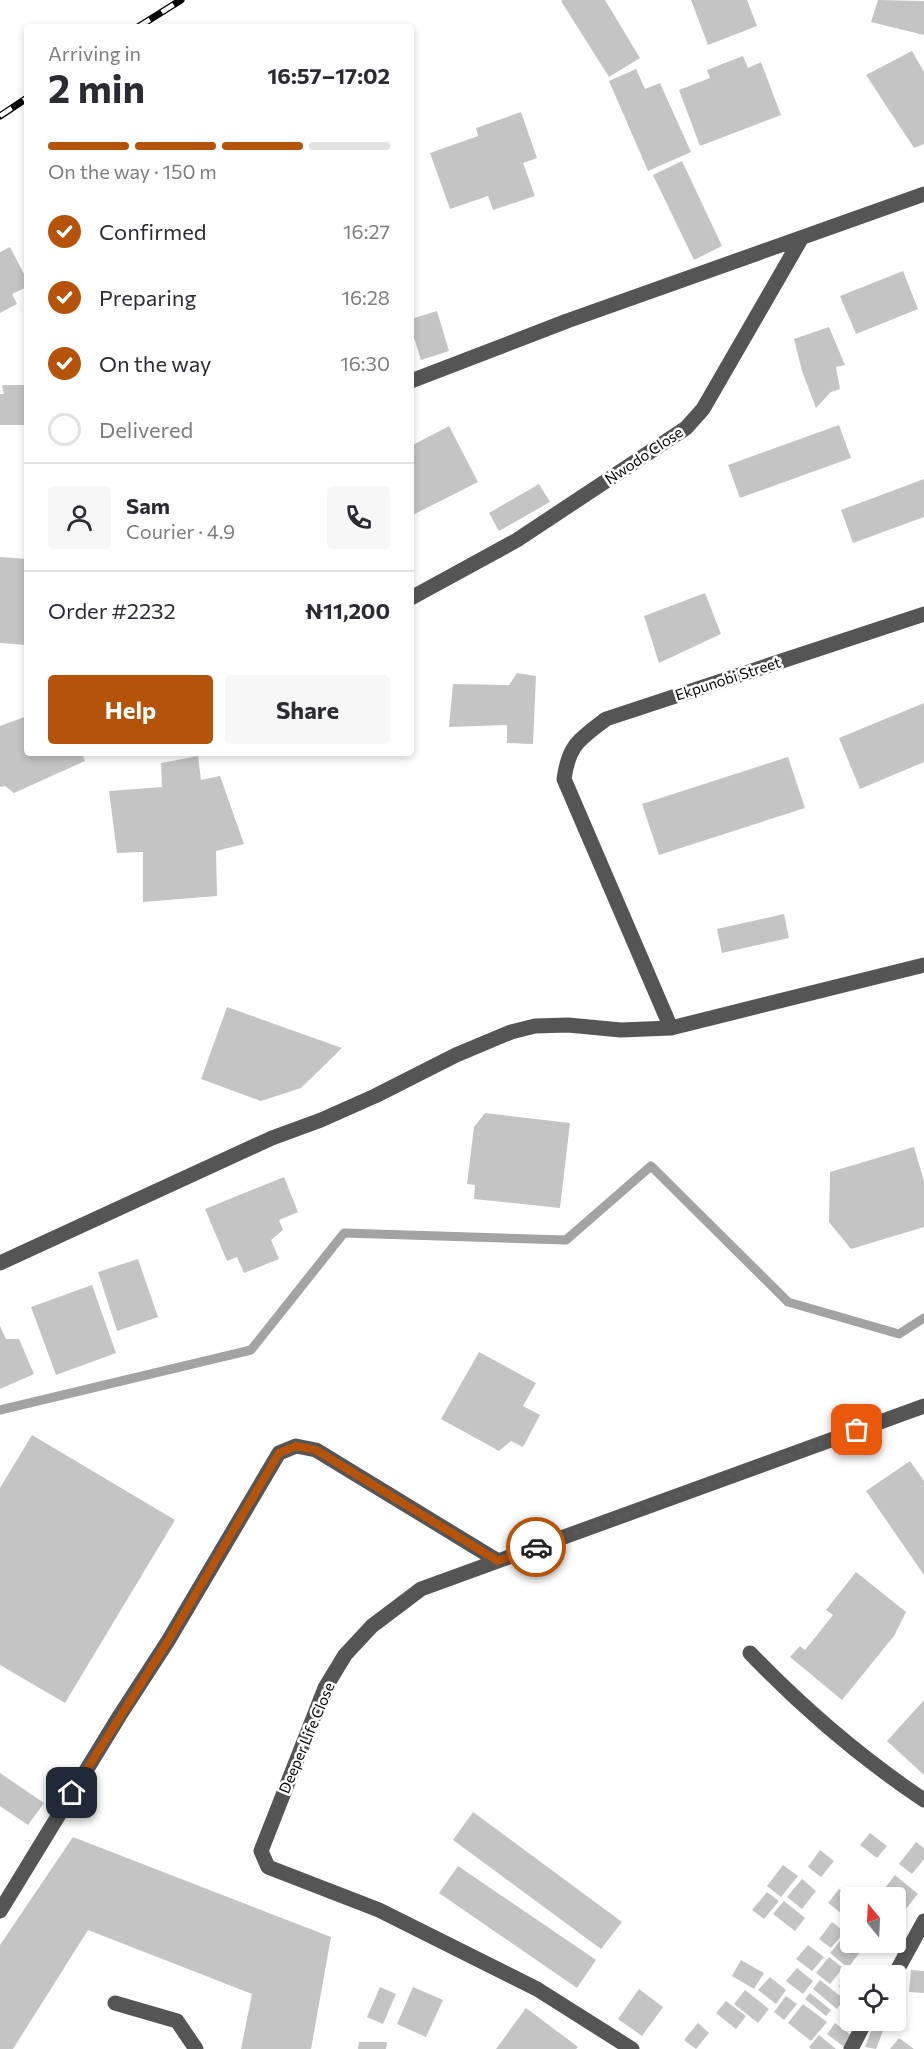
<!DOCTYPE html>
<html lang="en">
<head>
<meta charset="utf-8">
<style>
  :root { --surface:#fff; --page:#f7f7f7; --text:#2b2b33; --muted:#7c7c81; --line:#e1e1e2; --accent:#b45309 }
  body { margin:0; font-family:Commissioner,sans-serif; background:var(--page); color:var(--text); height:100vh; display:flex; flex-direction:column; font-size:22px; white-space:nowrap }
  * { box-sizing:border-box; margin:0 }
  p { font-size:20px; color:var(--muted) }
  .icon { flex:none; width:33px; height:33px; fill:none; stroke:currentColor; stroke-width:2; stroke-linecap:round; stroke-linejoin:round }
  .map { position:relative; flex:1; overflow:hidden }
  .details { position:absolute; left:24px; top:24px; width:390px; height:732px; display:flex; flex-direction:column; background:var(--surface); border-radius:6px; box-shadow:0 3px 9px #0003 }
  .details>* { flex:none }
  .needle { width:39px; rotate:342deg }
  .buttons { position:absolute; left:840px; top:1887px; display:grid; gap:12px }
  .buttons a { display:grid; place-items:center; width:66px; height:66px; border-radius:6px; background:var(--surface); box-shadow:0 3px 9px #0003; font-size:30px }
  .pin { position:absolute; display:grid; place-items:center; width:51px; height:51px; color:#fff; margin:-26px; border-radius:12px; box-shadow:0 3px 9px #0006 }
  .courier { position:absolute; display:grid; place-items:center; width:60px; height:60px; margin:-30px; border:4px solid #b45309; border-radius:50%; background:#fff; color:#222; box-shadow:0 2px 8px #0007 }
  .summary em { font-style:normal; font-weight:700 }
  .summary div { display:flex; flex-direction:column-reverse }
  .summary { display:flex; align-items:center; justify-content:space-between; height:102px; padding:0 24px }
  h1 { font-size:39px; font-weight:700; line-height:45px }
  .bar { display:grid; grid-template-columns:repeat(4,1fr); gap:9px 6px; align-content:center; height:72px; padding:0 24px }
  .bar i { height:8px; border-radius:4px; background:var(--line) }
  .bar .current { background:var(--accent) }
  .bar p { grid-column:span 4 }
  .line { display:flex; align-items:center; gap:15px; padding:0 24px; border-top:2px solid var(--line) }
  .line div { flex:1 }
  .round { display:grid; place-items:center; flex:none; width:63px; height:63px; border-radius:6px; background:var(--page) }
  ol { padding:0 24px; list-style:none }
  li { display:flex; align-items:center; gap:18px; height:66px }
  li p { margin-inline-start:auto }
  li .icon { padding:6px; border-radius:50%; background:var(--accent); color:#fff; stroke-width:4 }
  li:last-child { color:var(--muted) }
  li i { width:33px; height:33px; border:3px solid var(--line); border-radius:50% }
  .cta { display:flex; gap:12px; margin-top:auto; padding:12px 24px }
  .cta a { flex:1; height:69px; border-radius:6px; background:var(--accent); color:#fff; font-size:24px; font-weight:700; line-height:69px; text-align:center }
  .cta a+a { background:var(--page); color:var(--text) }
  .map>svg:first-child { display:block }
</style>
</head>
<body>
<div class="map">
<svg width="924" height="2049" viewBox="0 0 924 2049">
  <rect width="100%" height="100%" fill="#fff"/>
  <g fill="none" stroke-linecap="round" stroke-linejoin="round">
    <path stroke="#a3a3a3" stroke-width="9" d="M0,1410L251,1350L344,1233L566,1240L651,1166L788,1302L899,1334L924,1318"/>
  </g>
  <path fill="#c4c4c4" d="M563,0H605L640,58L609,77L561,1Z
    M691,0H747L757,26L708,45Z
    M878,0L924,1V35L871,22Z
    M912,51L924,72V144L914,148L866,75Z
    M743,56L748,68L761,62L781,115L700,146L679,90L710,78L707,70Z
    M636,69L645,89L660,83L691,152L648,171L609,81Z
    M521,112L537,158L523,163L535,196L493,210L488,196L450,209L430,153L478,136L476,128Z
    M682,161L722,246L694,260L653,175Z
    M10,247L27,280V287L12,294L17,304L0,313V252Z
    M903,271L918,309L856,334L840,296Z
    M437,311L449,351L421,360L411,328V319Z
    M829,327L845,365L836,367L840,389L831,392L816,408L802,371L794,339Z
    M2,385H24V392L27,391V425H0V394H4Z
    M839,425L851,458L740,498L728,465Z
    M449,426L478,482L411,516V446Z
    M924,479V517L853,543L841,510Z
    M539,484L550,502L499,531L489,513Z
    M0,557L27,559V645L0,643Z
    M705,593L721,634L659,663L644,616Z
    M517,673L536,676L533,744L507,743V725L449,727L453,684L509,685Z
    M924,703V762L860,789L839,738Z
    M27,716V753H82L85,761L14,793L5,786L0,787V726Z
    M198,756L201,780L220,776L244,844L216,851L217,896L143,902V852L117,853L109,791L162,787L161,763Z
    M788,757L805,808L659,855L642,804Z
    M784,914L789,938L722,953L717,929Z
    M227,1007L342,1048L301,1088L261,1101L201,1079Z
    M485,1113L570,1123L560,1208L474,1199L475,1185L467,1184L474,1127Z
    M914,1147L924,1181V1227L851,1249L829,1222L830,1172Z
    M284,1177L298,1212L279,1220L283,1230L271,1240L279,1259L244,1273L237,1257L227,1261L205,1209Z
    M138,1259L158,1317L117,1331L98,1272Z
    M92,1285L116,1353L56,1375L31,1307Z
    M0,1326L6,1339H19L34,1374L0,1389Z
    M479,1352L536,1383L523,1406L540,1415L523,1447L511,1441L499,1451L441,1419Z
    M32,1435L175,1520L65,1703L0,1665V1488Z
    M910,1461L924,1481V1575L866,1491Z
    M856,1572L906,1612L894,1636L842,1700L790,1657L800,1646L805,1650L833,1615L826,1610Z
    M924,1700V1775L887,1741Z
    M0,1773L44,1803L28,1825L0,1806Z
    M473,1812L622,1922L601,1949L453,1840Z
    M870,1833L887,1846L877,1858L860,1845Z
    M73,1837L331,1937L311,2049H241L252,1994L88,1930L13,2049H0V1945Z
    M916,1842L924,1848V1859L912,1874L899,1864Z
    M820,1850L834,1861L821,1877L808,1867Z
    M783,1865L798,1876L781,1897L767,1886Z
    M458,1866L596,1960L577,1988L439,1893Z
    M895,1875L918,1894L899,1917L896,1914V1898H877Z
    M802,1879L816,1891L802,1909L787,1897Z
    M839,1889L850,1898V1920L828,1903Z
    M767,1892L779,1901L764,1919L752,1910Z
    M784,1901L805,1918L795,1931L773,1914Z
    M832,1922L845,1932L831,1948L819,1939Z
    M849,1930L850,1942L866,1944L848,1968L830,1953Z
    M808,1945L824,1957L812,1971L796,1959Z
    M829,1957L843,1968L830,1984L816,1973Z
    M741,1960L764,1973L754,1989L732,1976Z
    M797,1968L813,1981L803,1994L786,1981Z
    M911,1970L924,1971V1993L909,1992Z
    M770,1977L786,1990L776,2004L758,1990Z
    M846,1977L850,1981V1996L839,1986Z
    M820,1980L844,1999L837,2009L813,1989Z
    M380,1987L396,1994L383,2024L367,2017Z
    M413,1987L443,2000L426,2037L397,2024Z
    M639,1989L663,2007L642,2036L618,2019Z
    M745,1990L769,2009L758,2023L734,2004Z
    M810,1993L831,2010L826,2016L805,1999Z
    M786,1996L797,2004L784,2020L774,2012Z
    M726,2001L746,2016L736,2029L716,2013Z
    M803,2004L827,2022L811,2041L788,2023Z
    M526,2008L578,2047L576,2049H496Z
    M698,2023L709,2033L696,2049L684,2040Z
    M835,2023L852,2036L844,2047L827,2034Z
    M873,2026L883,2031L876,2049L865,2047Z
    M819,2035L836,2049H811L809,2047Z
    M899,2038L914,2049H890Z
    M359,2042H387L386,2049H358Z"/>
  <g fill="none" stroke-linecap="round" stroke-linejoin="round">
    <path stroke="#555" stroke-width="15" d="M411,381L567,321L924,194
      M411,598L517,540L686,428L703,409L801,239
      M671,1028L564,779C569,744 579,740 606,719L924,614
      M0,1263L272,1138L321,1120L375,1096L456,1055L511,1032L535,1026L568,1025L621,1030L671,1028L924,965
      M750,1653C803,1708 861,1758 924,1800
      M0,1911L120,1715L168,1641L279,1453L296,1446L316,1450L498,1561
      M894,1976L924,1921
      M115,2003L177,2021L196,2049
      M632,2049L537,1989L379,1910L268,1867L261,1851L325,1688L345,1655L372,1626L421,1589L924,1406
      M851,2049L866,2020"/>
    <defs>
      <path id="rail" d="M138,27L181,0
        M0,116L27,98"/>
    </defs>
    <use href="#rail" stroke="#000" stroke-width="7"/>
    <use href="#rail" stroke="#fff" stroke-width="4.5" stroke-dasharray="14" stroke-linecap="butt"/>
  </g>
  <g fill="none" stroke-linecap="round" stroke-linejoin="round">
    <path stroke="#595959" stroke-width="6" stroke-dasharray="0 10.8" d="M536,1547L857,1430"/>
    <path stroke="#b45309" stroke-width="8" d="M72,1793L168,1641L279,1453L296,1446L316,1450L498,1561L536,1547"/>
  </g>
  <g text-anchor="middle" stroke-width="5" stroke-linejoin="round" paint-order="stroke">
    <g font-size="15" fill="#000" stroke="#fff">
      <text transform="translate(644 456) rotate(-34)" y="5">Nwodo Close</text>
      <text transform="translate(728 679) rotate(-18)" y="5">Ekpunobi Street</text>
      <text transform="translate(307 1738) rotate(-67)" y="5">Deeper Life Close</text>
    </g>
  </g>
</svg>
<div class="buttons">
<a><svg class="needle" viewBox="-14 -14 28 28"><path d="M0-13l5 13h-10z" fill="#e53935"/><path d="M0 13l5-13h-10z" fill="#7c7c81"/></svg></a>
<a><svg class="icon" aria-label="locate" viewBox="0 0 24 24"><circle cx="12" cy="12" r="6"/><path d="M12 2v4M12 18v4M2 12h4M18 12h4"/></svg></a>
</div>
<div class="pin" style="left:857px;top:1430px;background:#ea580c"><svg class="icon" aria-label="bag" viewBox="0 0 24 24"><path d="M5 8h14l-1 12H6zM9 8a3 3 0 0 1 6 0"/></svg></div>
<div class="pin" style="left:72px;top:1793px;background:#1f2937"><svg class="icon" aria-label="home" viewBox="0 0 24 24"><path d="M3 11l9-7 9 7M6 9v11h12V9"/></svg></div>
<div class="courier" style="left:536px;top:1547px"><svg class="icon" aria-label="car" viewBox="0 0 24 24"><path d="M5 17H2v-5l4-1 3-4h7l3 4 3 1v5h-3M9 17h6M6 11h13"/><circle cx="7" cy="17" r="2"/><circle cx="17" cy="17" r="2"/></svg></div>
<section class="details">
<div class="summary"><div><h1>2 min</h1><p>Arriving in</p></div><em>16:57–17:02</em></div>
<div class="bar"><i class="current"></i><i class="current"></i><i class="current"></i><i></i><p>On the way · 150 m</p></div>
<ol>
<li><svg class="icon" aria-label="check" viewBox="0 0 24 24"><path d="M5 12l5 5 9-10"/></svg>Confirmed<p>16:27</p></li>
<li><svg class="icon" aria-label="check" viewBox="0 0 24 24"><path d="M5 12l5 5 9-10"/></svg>Preparing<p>16:28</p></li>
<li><svg class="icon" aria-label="check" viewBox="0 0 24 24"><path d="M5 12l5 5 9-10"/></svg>On the way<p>16:30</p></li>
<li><i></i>Delivered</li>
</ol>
<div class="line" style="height:108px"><a class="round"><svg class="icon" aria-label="person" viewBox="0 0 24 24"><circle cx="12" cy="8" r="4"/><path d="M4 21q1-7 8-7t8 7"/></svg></a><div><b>Sam</b><p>Courier · 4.9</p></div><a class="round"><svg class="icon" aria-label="phone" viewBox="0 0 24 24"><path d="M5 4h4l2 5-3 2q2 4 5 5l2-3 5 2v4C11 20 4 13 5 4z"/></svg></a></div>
<div class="line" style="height:78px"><div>Order #2232</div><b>₦11,200</b></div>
<div class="cta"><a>Help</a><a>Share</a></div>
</section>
</div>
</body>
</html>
